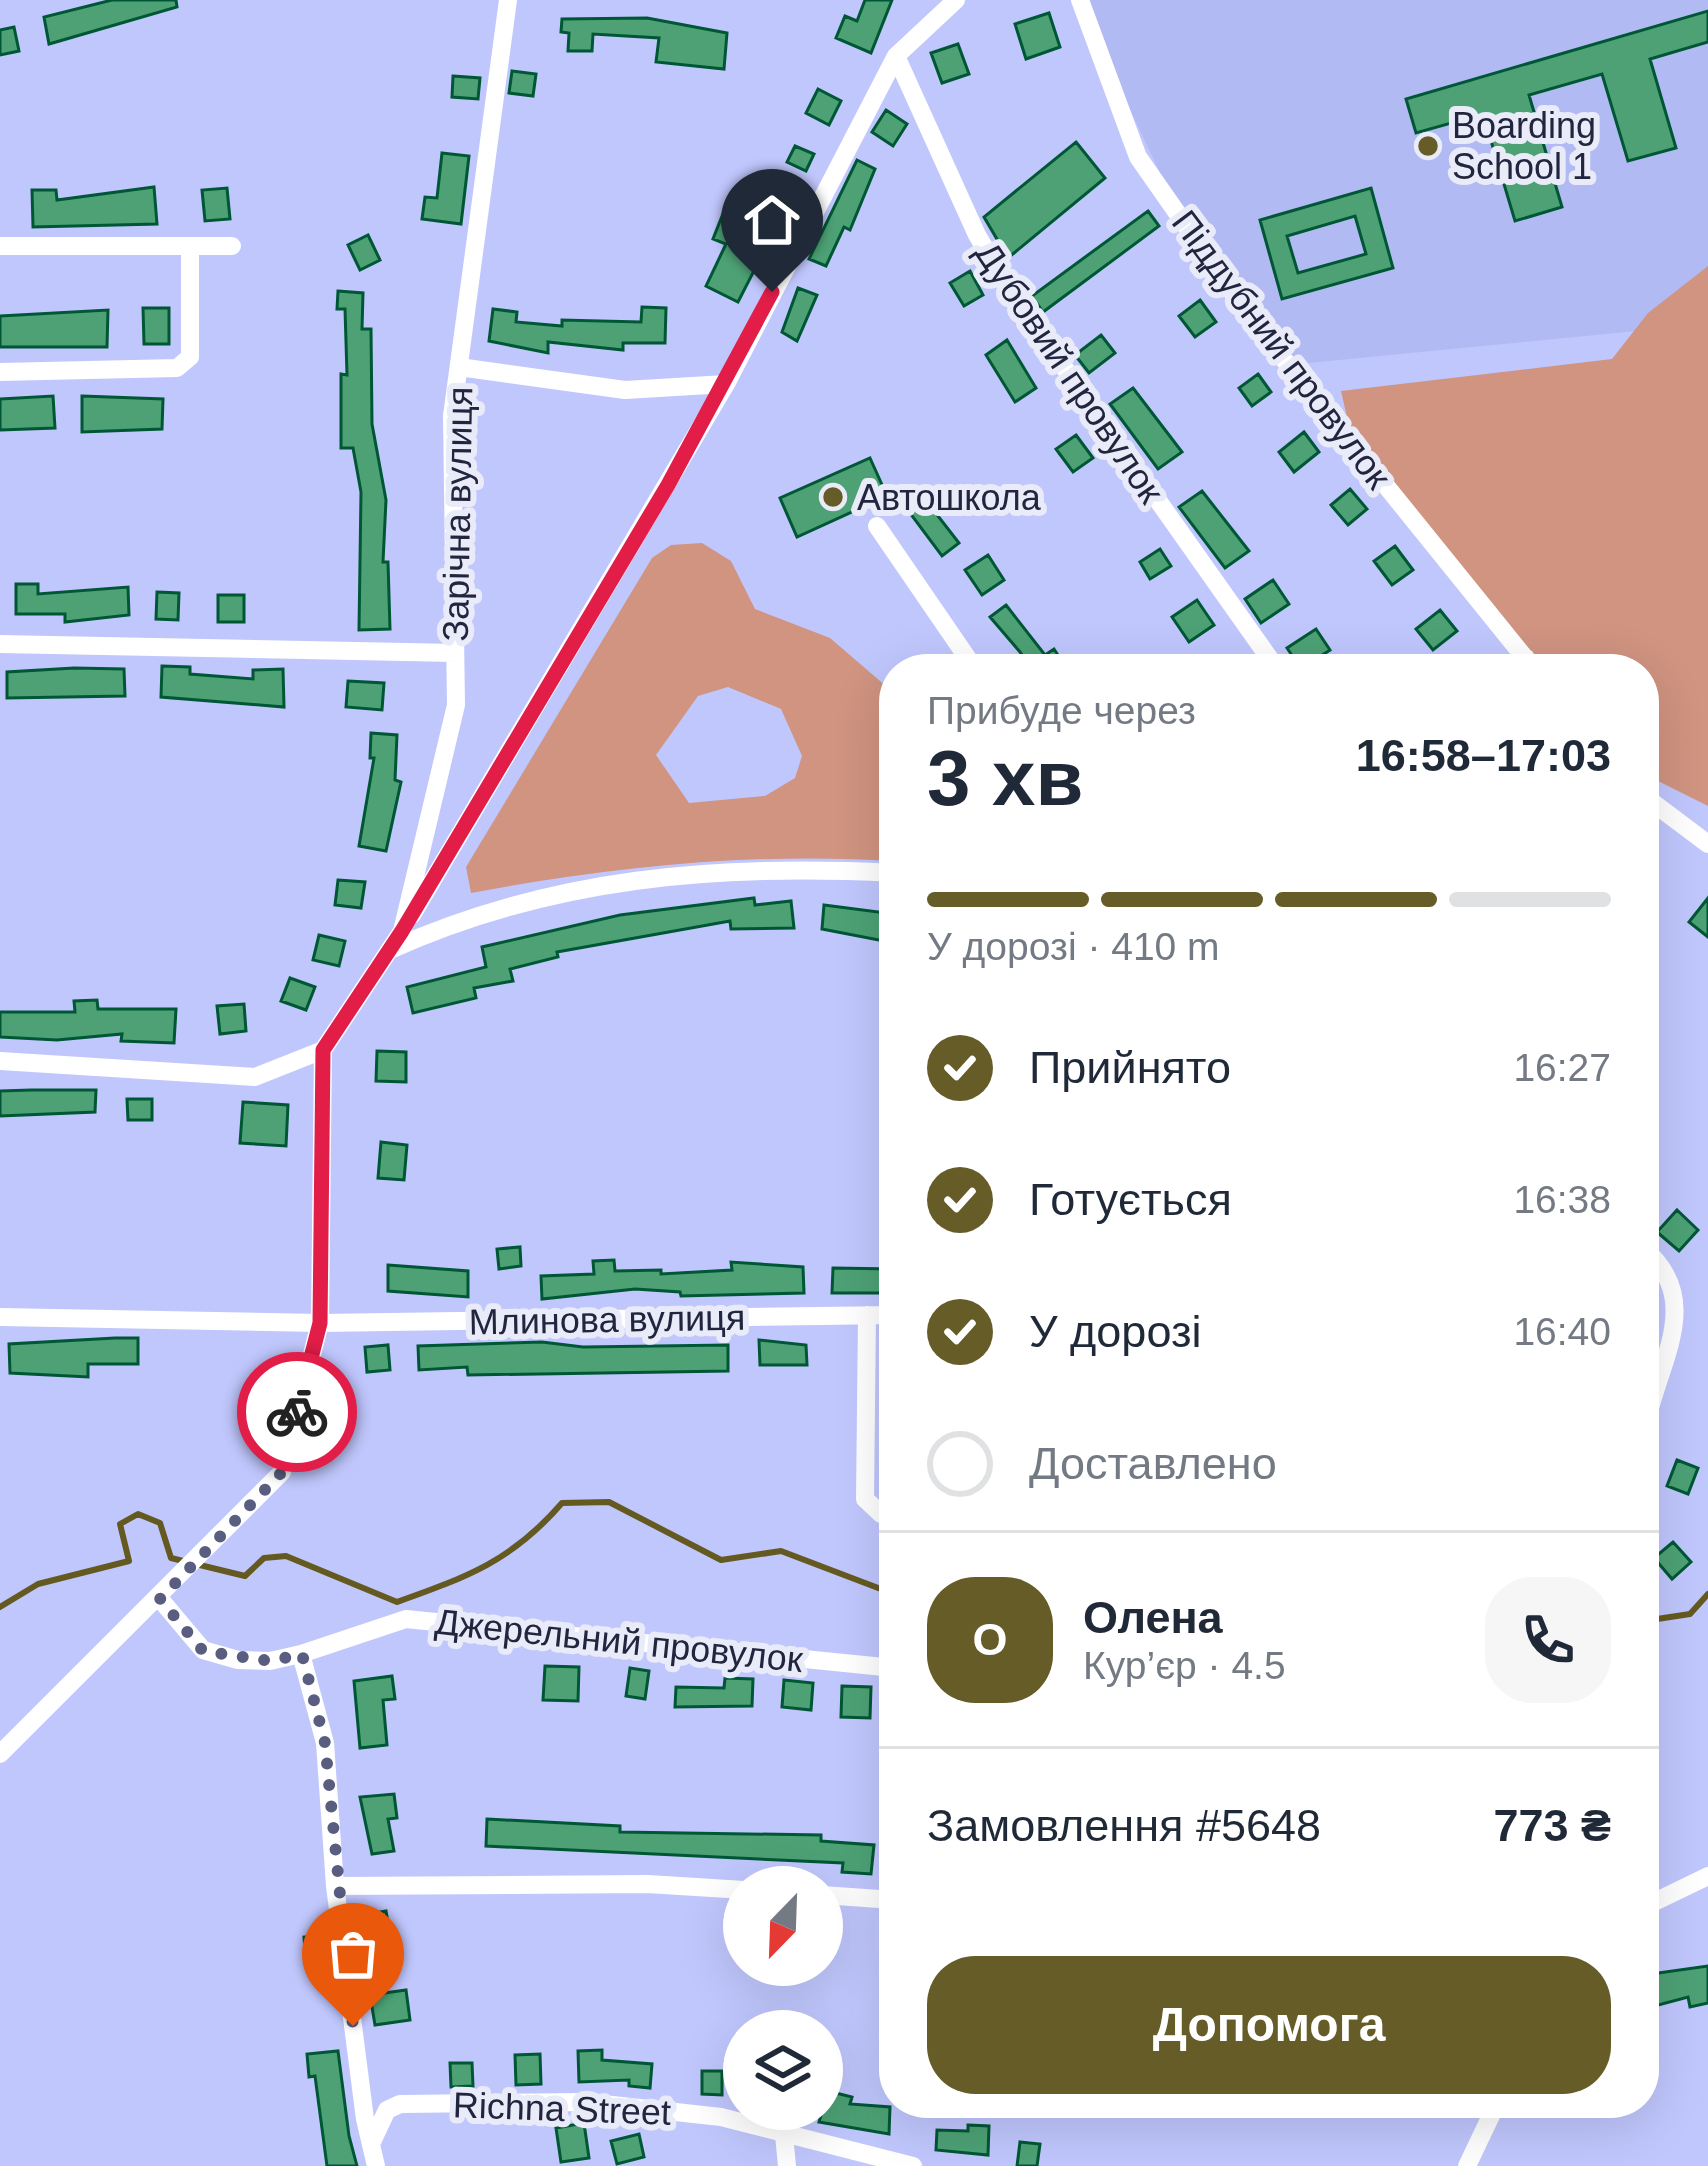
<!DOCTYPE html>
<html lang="uk">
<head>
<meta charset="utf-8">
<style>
  :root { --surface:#fff; --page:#f6f6f7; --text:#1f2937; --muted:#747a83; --line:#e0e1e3; --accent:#665c28 }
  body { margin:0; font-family:Helvetica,sans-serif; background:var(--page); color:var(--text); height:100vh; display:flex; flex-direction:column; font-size:45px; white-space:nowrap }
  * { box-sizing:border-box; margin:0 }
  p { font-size:39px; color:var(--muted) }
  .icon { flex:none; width:66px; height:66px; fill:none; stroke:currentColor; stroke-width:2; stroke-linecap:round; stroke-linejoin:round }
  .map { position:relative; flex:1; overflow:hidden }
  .side { position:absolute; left:879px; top:654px; width:780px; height:1464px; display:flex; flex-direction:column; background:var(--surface); border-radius:48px; box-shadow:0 12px 48px #0002 }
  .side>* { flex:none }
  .needle { width:78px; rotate:203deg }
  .buttons { position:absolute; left:723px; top:1866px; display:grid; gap:24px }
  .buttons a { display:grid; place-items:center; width:120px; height:120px; border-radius:50%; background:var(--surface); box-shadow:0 12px 48px #0002; font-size:60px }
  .pin { position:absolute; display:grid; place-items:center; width:102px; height:102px; color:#fff; margin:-123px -51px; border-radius:50% 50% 50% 0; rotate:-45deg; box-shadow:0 0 12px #0007 }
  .pin .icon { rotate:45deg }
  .courier { position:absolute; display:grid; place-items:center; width:120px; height:120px; margin:-60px; border:9px solid #e11d48; border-radius:50%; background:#fff; color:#222; box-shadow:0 3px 15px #0007 }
  .head em { font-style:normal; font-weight:700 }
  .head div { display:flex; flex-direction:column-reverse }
  .head { display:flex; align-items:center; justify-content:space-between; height:204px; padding:0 48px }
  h1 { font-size:78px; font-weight:700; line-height:90px }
  .bar { display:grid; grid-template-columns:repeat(4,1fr); gap:18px 12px; align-content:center; height:144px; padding:0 48px }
  .bar i { height:15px; border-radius:9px; background:var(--line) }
  .bar .selected { background:var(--accent) }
  .bar p { grid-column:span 4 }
  .line { display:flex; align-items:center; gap:30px; padding:0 48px; border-top:3px solid var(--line) }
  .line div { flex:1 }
  .round { display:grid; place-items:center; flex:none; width:126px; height:126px; border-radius:48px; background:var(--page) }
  ol { padding:0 48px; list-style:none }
  li { display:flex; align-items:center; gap:36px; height:132px }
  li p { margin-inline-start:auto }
  li .icon { padding:12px; border-radius:50%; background:var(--accent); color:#fff; stroke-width:4 }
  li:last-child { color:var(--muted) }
  li i { width:66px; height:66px; border:6px solid var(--line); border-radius:50% }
  .button { display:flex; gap:24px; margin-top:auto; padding:24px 48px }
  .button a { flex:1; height:138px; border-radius:48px; background:var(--accent); color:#fff; font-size:48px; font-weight:700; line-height:138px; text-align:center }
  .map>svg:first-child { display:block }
</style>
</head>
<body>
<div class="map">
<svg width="1708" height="2166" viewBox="0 0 1708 2166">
  <rect width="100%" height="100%" fill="#c0c7fd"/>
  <path fill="#b2baf4" d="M1089,0H1708V324L1298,364L1169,192L1126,101Z"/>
  <path fill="#d09480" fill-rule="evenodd" d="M1708,266V806L1644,774V669H1543L1349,426L1341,391L1612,359L1648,313Z
    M702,543L731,561L755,609L830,638L894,693V861C753,852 610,867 471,893L466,867L652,558L671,545ZM728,687L781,709L802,756L795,778L765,796L689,803L656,755L698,696Z"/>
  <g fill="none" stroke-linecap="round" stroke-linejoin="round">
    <path stroke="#645a21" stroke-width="6" d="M0,1607L38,1584L129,1561L120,1524L138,1514L160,1523L171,1558L245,1576L264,1558L286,1556L397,1602C467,1577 512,1561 562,1503L609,1502L721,1560L781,1551L894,1594
      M1644,1621L1690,1614L1708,1594"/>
  </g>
  <path fill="#4da175" stroke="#005735" stroke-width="3" fill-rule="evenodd" d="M112,0H176L177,7L49,44L44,17Z
    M865,0H892L871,53L836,38L845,16L857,21Z
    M1708,11V42L1650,59L1676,148L1628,161L1602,74L1529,95L1562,207L1515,221L1483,114L1416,133L1406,99Z
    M1049,13L1060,47L1026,59L1015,24Z
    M647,18L727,33L724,69L656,62L659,38L593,34L592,51H568L569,33L561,32L562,19Z
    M14,27L19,51L0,55V30Z
    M958,44L969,74L942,83L931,53Z
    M512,71L536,74L533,96L509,93Z
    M453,76L480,78L478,99L452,97Z
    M818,89L841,101L829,125L806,113Z
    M886,110L907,124L893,146L872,132Z
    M1076,142L1105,178L1008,258L984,217Z
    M795,146L814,154L806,171L787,162Z
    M442,153L469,156L461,224L422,219L425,197L437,198Z
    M857,160L875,169L850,230L844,227L826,266L809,259Z
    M154,187L157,224L33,227L32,190H56L57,200Z
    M227,188L230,219L205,221L202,190Z
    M1371,188L1393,268L1282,299L1260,220ZM1355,216L1366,254L1298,273L1287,236Z
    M730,196L784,219L766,261L760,259L738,302L706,286L726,244L713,239Z
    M1148,211L1159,226L1043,312L1032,296Z
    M368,235L380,260L360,270L348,245Z
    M970,271L983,295L964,306L950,283Z
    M798,288L817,295L797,341L782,332Z
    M338,291L363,293L362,329H371L372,424L386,500L383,562H388L390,629L359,630L361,492L353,448H341V374L347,375L345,309H337Z
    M1200,300L1216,322L1195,337L1179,316Z
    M642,307L666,308L665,343H623V350L548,342V353L489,341L493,309L517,312L516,322L562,326V320L641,322Z
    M143,308H169V344H144Z
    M108,310L107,347H0V316Z
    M1101,335L1115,353L1089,373L1075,355Z
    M1007,340L1036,388L1015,402L986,355Z
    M1258,374L1271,392L1252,406L1239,388Z
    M1133,388L1182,452L1158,469L1110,404Z
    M53,396L55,428L0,430V399Z
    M82,396L163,399L162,429L82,432Z
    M1304,432L1319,452L1294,472L1279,452Z
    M1076,435L1093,458L1073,472L1056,449Z
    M870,458L887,496L797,537L780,498Z
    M923,487L931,507L959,543L942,556L901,501Z
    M1350,489L1367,509L1348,525L1331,505Z
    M1202,491L1249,551L1225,568L1179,507Z
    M1395,546L1413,570L1392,585L1374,561Z
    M1160,549L1171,566L1150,579L1140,562Z
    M988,555L1004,580L982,595L965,570Z
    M1273,580L1289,604L1261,623L1245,599Z
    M16,584H38V594L128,587L129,615L65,622V614H16Z
    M157,592L179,593L178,620L156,619Z
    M218,595H244V622H218Z
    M1197,600L1214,625L1189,642L1172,617Z
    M1006,605L1045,655L1054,649L1067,669H1024L1029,666L1020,652L990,617Z
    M1440,610L1457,631L1433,650L1416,629Z
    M1316,629L1330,650L1301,669L1287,648Z
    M162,666L190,667V674L253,679V670L283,669L284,707L161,697Z
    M74,668L124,669L125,696L7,698V672Z
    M348,681L384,683L382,710L346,707Z
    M371,733L397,735L395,780L401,782L386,851L359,846L374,758H370Z
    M338,880L365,882L361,908L335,905Z
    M754,898L755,905L791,901L794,928L731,929L730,921L557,952L558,957L510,969L513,981L474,988L476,998L413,1013L407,987L486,967L482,947L620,915Z
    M1708,898V937L1689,922Z
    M824,905L894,914V943L822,929Z
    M319,935L345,941L339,966L313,960Z
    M290,978L315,987L306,1010L281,1001Z
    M97,1000L98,1009H176L174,1043L121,1041L122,1034L57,1040L0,1037V1012H75L74,1001Z
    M244,1004L246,1031L220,1034L217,1006Z
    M377,1051L406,1052V1082L376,1081Z
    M31,1090H96L95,1112L0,1116V1091Z
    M127,1099H152V1120H128Z
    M243,1102L288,1105L286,1146L240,1143Z
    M381,1142L407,1145L404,1180L378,1178Z
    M1677,1210L1698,1230L1679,1251L1657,1232Z
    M520,1247L521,1266L499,1269L497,1249Z
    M614,1260L615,1271L661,1270V1274L732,1270L731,1262L803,1267L804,1293L681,1296L680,1292L635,1289L542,1299L541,1276L594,1274L593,1261Z
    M388,1265L468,1271V1297L388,1291Z
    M833,1268L894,1269V1293H832Z
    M115,1338H138V1364H88V1377L10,1373L9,1344Z
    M759,1340L806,1345L807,1365H760Z
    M542,1342L583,1347L728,1345V1371L468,1375L467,1367L419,1370L418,1346Z
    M388,1345L390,1370L367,1372L365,1347Z
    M1677,1460L1698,1468L1688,1494L1667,1486Z
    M1673,1542L1691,1562L1672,1579L1654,1558Z
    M545,1666L579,1667L578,1701L543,1700Z
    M630,1668L649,1671L645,1699L626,1696Z
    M392,1676L395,1699L383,1700L387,1745L360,1748L354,1681Z
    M725,1678L753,1679L752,1706L675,1707L676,1687L724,1688Z
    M784,1680L813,1683L811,1710L782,1707Z
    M842,1686L871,1687L870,1718L841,1717Z
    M394,1794L397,1818L388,1819L394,1851L372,1854L360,1797Z
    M487,1819L620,1826V1832L821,1835V1841L874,1845L871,1874L842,1872L843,1863L486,1846Z
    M386,1911L390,1934L367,1937L363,1915Z
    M324,1935L326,1960L306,1961L304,1937Z
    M1708,1966V2003L1690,2007L1688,1997L1651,2007L1644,1975Z
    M406,1990L410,2020L375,2025L370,1995Z
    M602,2050V2060L652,2064L650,2088L629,2086V2080L579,2082L578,2051Z
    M338,2051L349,2136L357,2166H327L315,2076L309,2077L307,2054Z
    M540,2054L541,2084L516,2085L515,2055Z
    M450,2063H472L473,2086L451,2087Z
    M702,2071H722V2095L702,2094Z
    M828,2091L852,2097L850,2104L890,2107L889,2134L819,2122Z
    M584,2123L589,2158L561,2162L556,2128Z
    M968,2125L989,2126L988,2155L936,2150L937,2130L968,2131Z
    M639,2134L644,2157L617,2164L611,2141Z
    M1020,2142L1040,2144L1037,2166H1017Z"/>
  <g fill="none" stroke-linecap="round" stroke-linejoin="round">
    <path stroke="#fff" stroke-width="18" d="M1080,0L1138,157L1252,320L1534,669
      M896,56L977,235L1010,291L1277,669
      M0,246H232
      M459,367L625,390L726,384
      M0,372L177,368L190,357V246
      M877,526L975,669
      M0,644L455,653
      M1501,669L1526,658
      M1644,796L1708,844
      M412,915L726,384L896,56L956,0
      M390,950C552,877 718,864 894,873
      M0,1061L255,1077L323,1050
      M1644,1249C1708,1303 1653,1369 1644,1435
      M867,1315L865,1499L881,1514L894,1516
      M0,1317L320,1323L894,1315
      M160,1599L203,1650L238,1660L270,1661L301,1654L406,1619L894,1668
      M301,1654L325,1743L335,1886L365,2119L376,2166
      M0,1754L282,1472L320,1323L323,1050L402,931L456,705L452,416L508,0
      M335,1886L648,1884L744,1890
      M822,1895L894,1900
      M1644,1907L1708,1876
      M784,2135L787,2166
      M371,2144L387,2110L400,2104L585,2102L721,2117L913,2166
      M1467,2166L1497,2103"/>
  </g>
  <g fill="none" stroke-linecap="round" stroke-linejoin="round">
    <path stroke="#595e81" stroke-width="12" stroke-dasharray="0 21.6" d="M297,1412L282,1472L160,1599L203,1651L270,1661L302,1654L325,1743L353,2026"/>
    <path stroke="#e11d48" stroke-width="15" d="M297,1412L320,1323L323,1050L402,931L668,485L772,292"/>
  </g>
  <g fill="#665c28" stroke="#e9ebf9" stroke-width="4.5">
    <circle cx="1428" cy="146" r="12"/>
    <circle cx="833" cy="497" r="12"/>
  </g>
  <g text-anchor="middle" stroke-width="12" stroke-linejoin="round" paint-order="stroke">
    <g font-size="36" fill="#22253e" stroke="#e9ebf9" text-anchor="start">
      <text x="1452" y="138">Boarding<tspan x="1452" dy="41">School 1</tspan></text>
      <text x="857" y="510">Автошкола</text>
    </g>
    <g font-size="36" fill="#22253e" stroke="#e9ebf9">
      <text transform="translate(1282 349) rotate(53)" y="13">Піддубний провулок</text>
      <text transform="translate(1070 372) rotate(56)" y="13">Дубовий провулок</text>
      <text transform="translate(457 514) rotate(-89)" y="13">Зарічна вулиця</text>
      <text transform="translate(607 1319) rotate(-1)" y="13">Млинова вулиця</text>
      <text transform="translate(619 1640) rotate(6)" y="13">Джерельний провулок</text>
      <text transform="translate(562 2108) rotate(2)" y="13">Richna Street</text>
    </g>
  </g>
</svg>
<div class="buttons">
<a><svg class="needle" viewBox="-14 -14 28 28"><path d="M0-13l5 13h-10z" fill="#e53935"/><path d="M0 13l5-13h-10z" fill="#747a83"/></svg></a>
<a><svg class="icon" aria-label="layers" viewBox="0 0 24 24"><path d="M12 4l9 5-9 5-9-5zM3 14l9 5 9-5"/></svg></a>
</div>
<div class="pin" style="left:353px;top:2026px;background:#ea580c"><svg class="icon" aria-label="bag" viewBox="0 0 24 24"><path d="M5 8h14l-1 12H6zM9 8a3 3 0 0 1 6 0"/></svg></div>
<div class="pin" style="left:772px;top:292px;background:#1f2937"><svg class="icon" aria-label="home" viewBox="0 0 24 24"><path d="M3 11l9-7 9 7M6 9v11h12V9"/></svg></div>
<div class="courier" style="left:297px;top:1412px"><svg class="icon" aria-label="bike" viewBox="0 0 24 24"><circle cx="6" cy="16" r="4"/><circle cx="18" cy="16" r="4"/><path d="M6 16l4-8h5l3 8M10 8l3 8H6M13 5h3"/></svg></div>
<section class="side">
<div class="head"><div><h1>3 хв</h1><p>Прибуде через</p></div><em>16:58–17:03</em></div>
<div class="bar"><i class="selected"></i><i class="selected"></i><i class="selected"></i><i></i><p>У дорозі · 410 m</p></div>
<ol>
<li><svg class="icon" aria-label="check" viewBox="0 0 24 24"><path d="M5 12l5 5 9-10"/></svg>Прийнято<p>16:27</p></li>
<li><svg class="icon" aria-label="check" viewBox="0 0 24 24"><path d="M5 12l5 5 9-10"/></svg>Готується<p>16:38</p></li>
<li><svg class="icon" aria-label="check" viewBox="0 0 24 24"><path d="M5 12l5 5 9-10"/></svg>У дорозі<p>16:40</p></li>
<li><i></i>Доставлено</li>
</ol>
<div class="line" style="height:216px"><b class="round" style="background:var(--accent);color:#fff">О</b><div><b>Олена</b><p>Кур’єр · 4.5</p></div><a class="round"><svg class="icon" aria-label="phone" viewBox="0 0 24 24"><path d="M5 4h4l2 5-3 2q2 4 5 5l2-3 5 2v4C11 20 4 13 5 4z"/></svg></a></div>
<div class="line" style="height:156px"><div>Замовлення #5648</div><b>773 ₴</b></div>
<div class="button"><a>Допомога</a></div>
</section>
</div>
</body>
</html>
